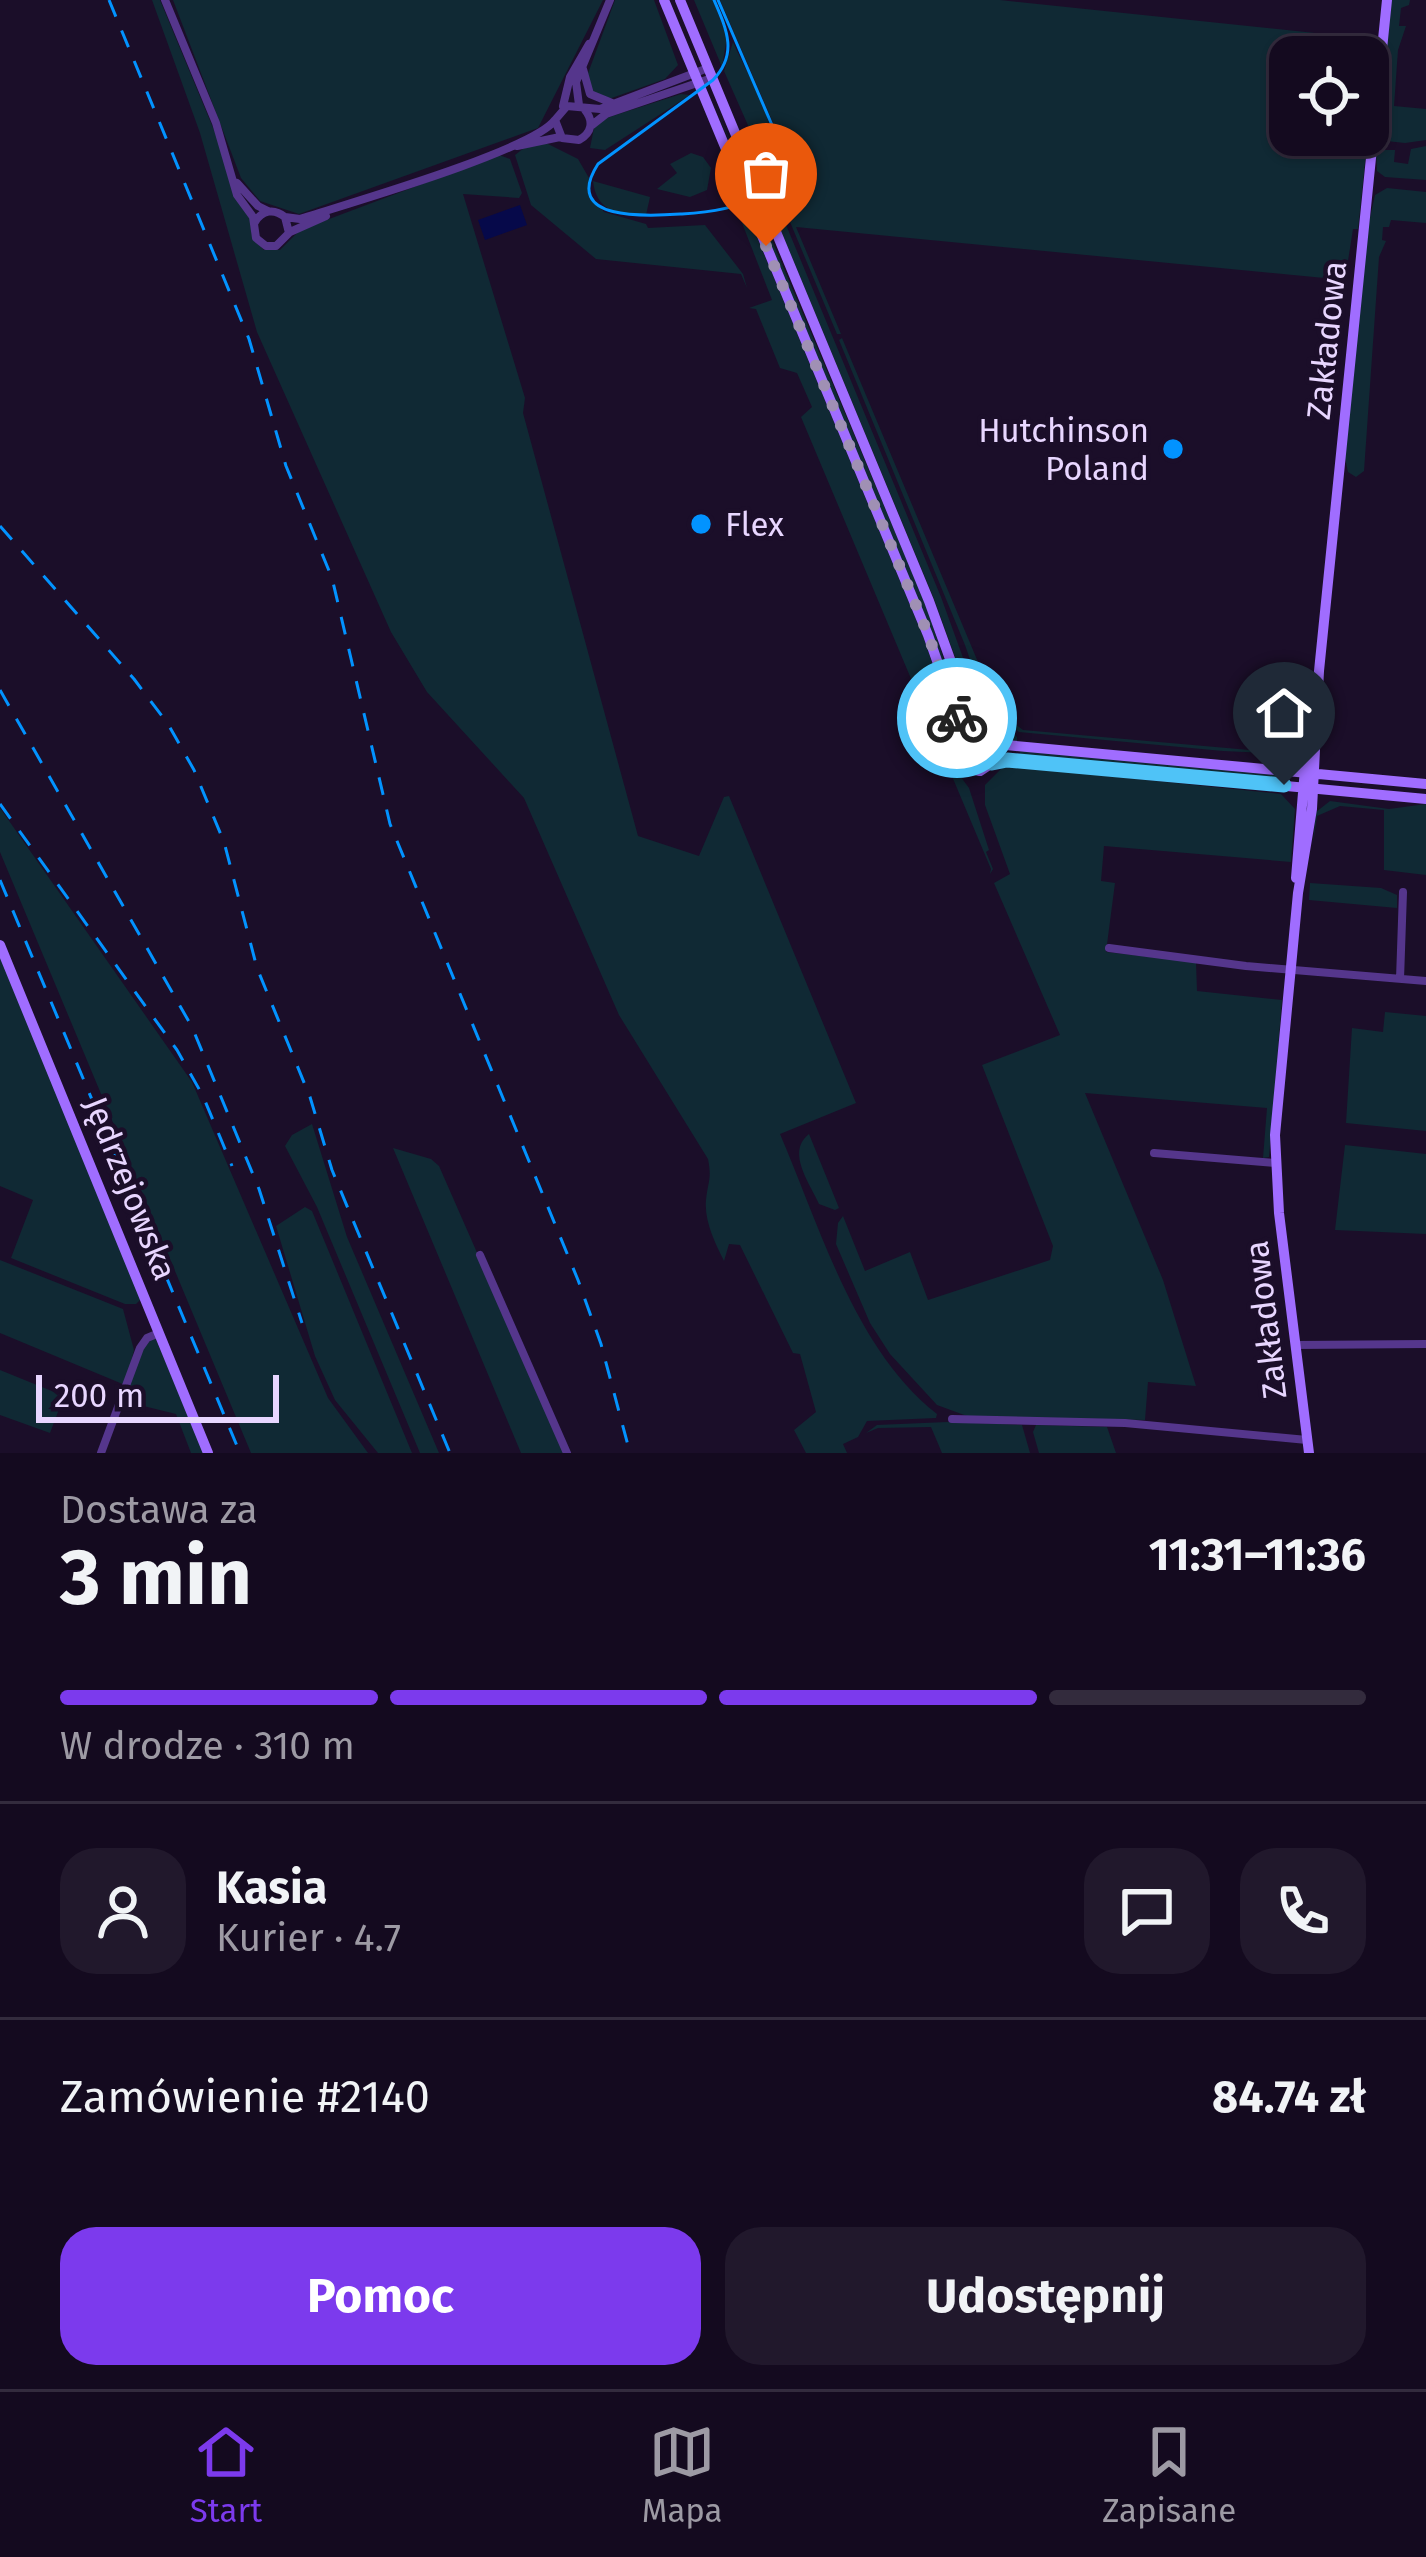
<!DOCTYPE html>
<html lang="pl">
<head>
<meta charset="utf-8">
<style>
  :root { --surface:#140a1f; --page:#21182c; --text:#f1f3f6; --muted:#9d9aa4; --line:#332b3d; --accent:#7c3aed }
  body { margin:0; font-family:"Fira Sans",sans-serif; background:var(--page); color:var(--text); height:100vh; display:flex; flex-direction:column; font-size:45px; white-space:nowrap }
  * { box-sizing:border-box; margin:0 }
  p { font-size:39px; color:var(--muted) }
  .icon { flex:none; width:66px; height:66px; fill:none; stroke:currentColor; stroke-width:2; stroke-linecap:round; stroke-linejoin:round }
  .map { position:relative; height:1453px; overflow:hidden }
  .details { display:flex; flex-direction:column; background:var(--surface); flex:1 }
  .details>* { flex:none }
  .controls { position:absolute; left:1269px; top:36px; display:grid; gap:24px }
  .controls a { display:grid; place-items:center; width:120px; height:120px; border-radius:24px; background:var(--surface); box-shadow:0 3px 9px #0004,0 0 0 3px var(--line); font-size:60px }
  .scale { position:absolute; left:36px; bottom:30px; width:243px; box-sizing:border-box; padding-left:12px; border:6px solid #e8d6ff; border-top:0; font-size:33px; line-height:42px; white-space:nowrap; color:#e8d6ff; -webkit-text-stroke:9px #1b0e29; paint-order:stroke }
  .pin { position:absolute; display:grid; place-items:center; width:102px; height:102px; color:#fff; margin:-123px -51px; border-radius:50% 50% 50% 0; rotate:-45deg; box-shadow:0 0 12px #0007 }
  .pin .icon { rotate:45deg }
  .courier { position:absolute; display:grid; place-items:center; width:120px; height:120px; margin:-60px; border:9px solid #4fc3f7; border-radius:50%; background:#fff; color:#222; box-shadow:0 3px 15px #0007 }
  .overview em { font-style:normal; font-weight:700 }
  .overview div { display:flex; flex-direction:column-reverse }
  .overview { display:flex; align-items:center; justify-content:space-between; height:204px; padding:0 60px }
  h1 { font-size:78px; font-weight:700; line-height:90px }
  .bar { display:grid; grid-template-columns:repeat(4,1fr); gap:18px 12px; align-content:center; height:144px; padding:0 60px }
  .bar i { height:15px; border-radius:9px; background:var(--line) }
  .bar .on { background:var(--accent) }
  .bar p { grid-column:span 4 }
  .line { display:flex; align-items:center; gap:30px; padding:0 60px; border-top:3px solid var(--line) }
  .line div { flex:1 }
  .round { display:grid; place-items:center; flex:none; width:126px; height:126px; border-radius:36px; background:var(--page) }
  .primary-button { display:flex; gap:24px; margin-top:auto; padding:24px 60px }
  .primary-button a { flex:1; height:138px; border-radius:36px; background:var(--accent); color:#fff; font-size:48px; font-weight:700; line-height:138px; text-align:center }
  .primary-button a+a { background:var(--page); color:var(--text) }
  .menu { display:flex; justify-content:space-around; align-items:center; height:168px; border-top:3px solid var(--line); background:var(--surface); font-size:33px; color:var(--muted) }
  .menu a { display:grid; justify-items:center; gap:6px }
  .menu .on { color:var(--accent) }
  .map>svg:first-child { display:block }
</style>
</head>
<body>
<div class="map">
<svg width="1426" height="1453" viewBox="0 0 1426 1453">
  <rect width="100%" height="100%" fill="#1b0e29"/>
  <path fill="#102934" d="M152,0H160L250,217L252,237L264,250H280L300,230L499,155L510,159L522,193L519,198L463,194L525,398L523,413L638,836L699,856L724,797L729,796L856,1103L780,1134C820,1227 855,1350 937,1414L936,1418L867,1421L858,1437L843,1444L847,1453H806L794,1430L816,1412L800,1354L793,1353L740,1245L729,1244L724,1261C715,1243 704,1221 706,1200C708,1181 712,1179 708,1159L619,1015L524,798L427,692L391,632L257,332L200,133Z
    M173,0H603L538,128L299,214L260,201L241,178Z
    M615,0H654L678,65L665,79L609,99L593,92L587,76Z
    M694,0H713L727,37L722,67Z
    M720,0H1000L1372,39L1363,57H1290V61L1283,62L1281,94L1290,95V135H1368L1358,229H1353L1345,280L796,227L841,334H837L772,179L780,154L777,132Z
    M1390,0H1410L1409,5L1401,8L1399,26H1406L1398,50L1394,106L1426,109V140L1405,143L1377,140Z
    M733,42C751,83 784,131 770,175L724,71Z
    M681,94L690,95L605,150L590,148L594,128L603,119Z
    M714,103L925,603L965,722L962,720Z
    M546,143L578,159L589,178L590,194L604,212L646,224L648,228L705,225L743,274L747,288L741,274L596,259L531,205L515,155L524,148Z
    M1426,146V180L1385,177L1377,171L1376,150H1395L1394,162L1408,164L1411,149Z
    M691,153L703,157L711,168L707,190L690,197L657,189L677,173L670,164Z
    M593,181L650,197L646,215C619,216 596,211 593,181Z
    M769,184L941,597L982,710L1017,737V741L1003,738L976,715L934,599L764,190Z
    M1387,188L1426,192V223L1391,220L1389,227H1383L1382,240L1386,241L1379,257L1364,471L1356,477L1348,472L1345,458L1369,222L1375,195Z
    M744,206L923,636L953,724L946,744V757L969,788L989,850L986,852L993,869L990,874L991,869L801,417L812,407L797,373L780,368L756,309L749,308L772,300L737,210Z
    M842,338L999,712L1023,730L1282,753L1300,749L1303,734L1301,748L1288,754L1223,751L1019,732L987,709L965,645L839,340Z
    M1020,751L1282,775V778L1020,757Z
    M1019,767L1281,794L1295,809L1291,862L1104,846L1101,881L1115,883L1106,952L1196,962L1197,991L1282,1000L1269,1157L1263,1158L1267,1108L1085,1093L1163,1280L1196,1386L1148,1382L1145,1420L967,1416L937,1405L890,1354L870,1323L836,1244L838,1223L843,1216L865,1271L910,1252L928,1300L1050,1260L1053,1246L982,1065L1060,1035L994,883L1010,874L985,805V785L1002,768Z
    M1330,801L1389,809L1426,804V875L1384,870V810L1340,806L1317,816L1313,845L1316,812Z
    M0,808L192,1082L328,1398L368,1453H251L0,852Z
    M1310,883L1381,888L1397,895V908L1309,900Z
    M0,954L142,1298L136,1304H125L11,1258L33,1200L0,1186Z
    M1385,1012L1426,1016V1131L1346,1123L1352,1028L1383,1032Z
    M312,1124L347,1237L439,1453H420L317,1207L285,1146L292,1135Z
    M809,1134L839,1208L835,1210L819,1204C809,1182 786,1152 809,1134Z
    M1345,1145L1426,1154V1234L1335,1230Z
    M393,1148L431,1159L439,1166L565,1453H521Z
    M305,1207L312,1211L412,1453H378L335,1400L315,1356L276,1226Z
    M0,1260L123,1309L134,1350L125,1385L0,1333Z
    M155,1337L204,1453H191L176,1414L123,1401C131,1379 136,1350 155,1337Z
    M0,1370L64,1396L50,1433L0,1415Z
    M947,1422L1022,1425L1030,1453H942L931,1427L878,1428L866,1433L877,1425Z
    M1036,1425L1107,1427L1116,1453H1039L1033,1432Z"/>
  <path fill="#06094a" d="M520,205L527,225L485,240L478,220Z"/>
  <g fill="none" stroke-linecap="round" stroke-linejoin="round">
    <path stroke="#55368c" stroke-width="8" d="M165,0L216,123L237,195L253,217L256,238L266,246H276L289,233L285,217C274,208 262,210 255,222
      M583,69L590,94L612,103
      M579,105L576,82L610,0
      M563,106L570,77L589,44
      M585,110C594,121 592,133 579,140L562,138L555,120L567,106L600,109L708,68
      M592,125L606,114L712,78
      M517,146L560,137
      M237,183L258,206L268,211
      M285,217L300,219C346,204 532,151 555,120
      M290,232L326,216
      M1109,948L1246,966L1426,981
      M1400,979L1403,892
      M1154,1153L1275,1163
      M480,1255L567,1453
      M1295,1345L1426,1344
      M952,1419L1125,1423L1307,1440
      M101,1453L140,1348L147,1338L159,1333"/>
    <path stroke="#a06dff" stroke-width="10" d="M664,0L928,635L958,721L954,754L961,767L980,771L992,763L1007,760L1426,799
      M680,0L929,601L971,717L978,729L1006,745L1426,784
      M1296,878L1308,732L1317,688
      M0,945L208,1453
      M1309,1453L1279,1213L1275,1135L1298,893L1312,809L1319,671L1387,0"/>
    <path stroke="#0293ff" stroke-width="3" d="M714,0C727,30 738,54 713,80L598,164C560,223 651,216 682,214C733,211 791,201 775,132L718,0"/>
    <path stroke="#0293ff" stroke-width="3" stroke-dasharray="18 15" stroke-linecap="butt" d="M109,0L249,339L286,466L332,578L390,824L578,1280L601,1344L630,1453
      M0,526L134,679L168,724L194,770L224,842L257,968L310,1097L332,1170L450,1453
      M0,690L192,1027L259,1189L302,1323
      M0,804L177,1050L203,1096L232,1166
      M0,880L240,1453"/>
  </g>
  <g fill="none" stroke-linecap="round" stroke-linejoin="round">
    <path stroke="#a090b4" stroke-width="12" stroke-dasharray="0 21.6" d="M766,246L928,634L957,718"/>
    <path stroke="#4fc3f7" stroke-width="15" d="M957,718L959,736L971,728L991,736L996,748L992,763L1007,760L1284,785"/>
  </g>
  <g fill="#0293ff" stroke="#1b0e29" stroke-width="4.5">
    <circle cx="1173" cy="449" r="12"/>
    <circle cx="701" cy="524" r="12"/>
  </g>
  <g text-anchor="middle" stroke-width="9" stroke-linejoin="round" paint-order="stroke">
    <g font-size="33" fill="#e8d6ff" stroke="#1b0e29">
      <text transform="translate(1326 340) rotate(-84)" y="12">Zakładowa</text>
      <text transform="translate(131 1188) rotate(68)" y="12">Jędrzejowska</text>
      <text transform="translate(1265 1320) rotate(-97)" y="12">Zakładowa</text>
    </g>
    <g font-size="33" fill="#e8d6ff" stroke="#1b0e29" text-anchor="end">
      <text x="1149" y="442">Hutchinson<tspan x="1149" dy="38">Poland</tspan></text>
      <text x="725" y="536" text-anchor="start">Flex</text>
    </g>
  </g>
</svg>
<div class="controls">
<a><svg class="icon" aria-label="locate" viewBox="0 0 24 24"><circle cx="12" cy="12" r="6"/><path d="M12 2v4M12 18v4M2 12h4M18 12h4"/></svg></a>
</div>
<div class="scale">200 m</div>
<div class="pin" style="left:766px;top:246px;background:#ea580c"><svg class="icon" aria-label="bag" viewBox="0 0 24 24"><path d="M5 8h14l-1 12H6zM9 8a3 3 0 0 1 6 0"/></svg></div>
<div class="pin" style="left:1284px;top:785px;background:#1f2937"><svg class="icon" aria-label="home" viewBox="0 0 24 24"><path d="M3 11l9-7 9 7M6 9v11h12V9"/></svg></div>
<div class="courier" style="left:957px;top:718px"><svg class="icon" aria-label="bike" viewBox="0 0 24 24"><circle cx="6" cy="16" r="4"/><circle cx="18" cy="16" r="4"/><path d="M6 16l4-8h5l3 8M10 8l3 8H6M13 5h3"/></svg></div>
</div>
<section class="details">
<div class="overview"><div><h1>3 min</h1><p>Dostawa za</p></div><em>11:31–11:36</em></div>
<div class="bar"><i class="on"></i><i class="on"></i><i class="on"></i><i></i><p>W drodze · 310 m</p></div>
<div class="line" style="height:216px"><a class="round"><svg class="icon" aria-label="person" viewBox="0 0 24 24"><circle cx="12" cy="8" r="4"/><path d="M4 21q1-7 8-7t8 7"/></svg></a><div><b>Kasia</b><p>Kurier · 4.7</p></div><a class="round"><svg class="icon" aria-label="chat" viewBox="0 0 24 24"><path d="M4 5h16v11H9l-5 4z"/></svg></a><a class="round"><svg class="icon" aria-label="phone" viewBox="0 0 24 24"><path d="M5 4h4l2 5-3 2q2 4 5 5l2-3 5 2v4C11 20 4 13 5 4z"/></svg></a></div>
<div class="line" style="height:156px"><div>Zamówienie #2140</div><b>84.74 zł</b></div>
<div class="primary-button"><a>Pomoc</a><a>Udostępnij</a></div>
</section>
<nav class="menu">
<a class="on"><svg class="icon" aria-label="home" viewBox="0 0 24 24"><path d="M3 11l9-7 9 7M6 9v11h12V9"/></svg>Start</a>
<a><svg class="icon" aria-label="map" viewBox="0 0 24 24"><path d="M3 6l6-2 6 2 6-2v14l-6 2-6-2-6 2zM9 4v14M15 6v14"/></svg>Mapa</a>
<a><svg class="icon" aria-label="saved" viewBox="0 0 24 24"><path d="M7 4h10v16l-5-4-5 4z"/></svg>Zapisane</a>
</nav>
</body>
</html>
